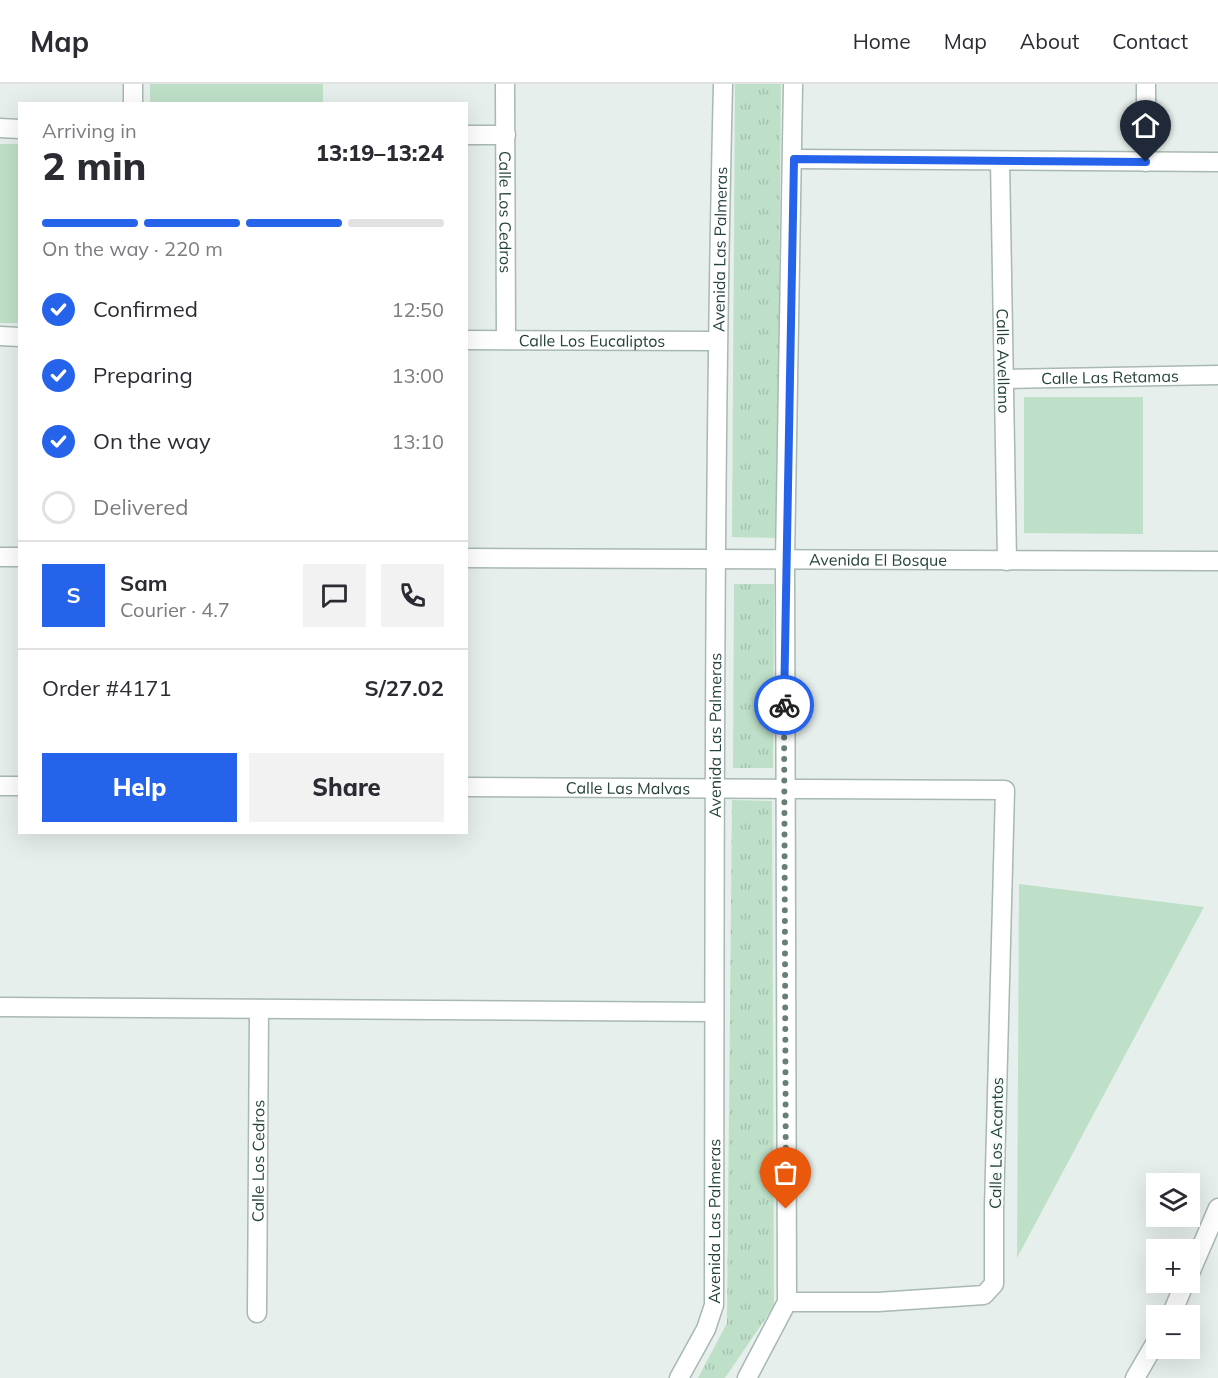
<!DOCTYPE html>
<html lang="en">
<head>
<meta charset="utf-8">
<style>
  :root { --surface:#fff; --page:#f2f2f3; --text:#2b2b33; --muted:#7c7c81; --line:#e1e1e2; --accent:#2563eb }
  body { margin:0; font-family:Mulish,sans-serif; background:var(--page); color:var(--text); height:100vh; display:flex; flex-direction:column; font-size:22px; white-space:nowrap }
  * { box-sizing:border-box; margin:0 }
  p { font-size:20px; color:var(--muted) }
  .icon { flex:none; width:33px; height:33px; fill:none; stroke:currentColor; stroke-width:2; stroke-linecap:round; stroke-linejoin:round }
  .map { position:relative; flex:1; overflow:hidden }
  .side { position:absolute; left:18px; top:18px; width:450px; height:732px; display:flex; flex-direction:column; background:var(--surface); border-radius:0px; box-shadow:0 6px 24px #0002 }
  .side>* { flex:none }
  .tools { position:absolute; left:1146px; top:1089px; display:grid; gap:12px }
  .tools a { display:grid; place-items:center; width:54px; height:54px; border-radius:0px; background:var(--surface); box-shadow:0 6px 24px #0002; font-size:30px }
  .pin { position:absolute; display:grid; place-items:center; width:51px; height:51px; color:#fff; margin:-62px -26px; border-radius:50% 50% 50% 0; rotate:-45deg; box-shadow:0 0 6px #0007 }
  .pin .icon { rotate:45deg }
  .courier { position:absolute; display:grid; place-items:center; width:60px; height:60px; margin:-30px; border:4px solid #2563eb; border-radius:50%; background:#fff; color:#222; box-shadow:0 2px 8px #0007 }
  .head em { font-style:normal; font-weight:800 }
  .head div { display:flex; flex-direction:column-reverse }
  .head { display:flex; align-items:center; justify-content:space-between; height:102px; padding:0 24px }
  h1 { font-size:39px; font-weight:800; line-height:45px }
  .bar { display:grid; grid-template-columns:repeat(4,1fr); gap:9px 6px; align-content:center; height:72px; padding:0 24px }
  .bar i { height:8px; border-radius:4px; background:var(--line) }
  .bar .on { background:var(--accent) }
  .bar p { grid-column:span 4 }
  .line { display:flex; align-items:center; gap:15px; padding:0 24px; border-top:2px solid var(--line) }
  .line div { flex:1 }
  .round { display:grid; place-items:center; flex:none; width:63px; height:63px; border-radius:0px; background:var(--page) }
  ol { padding:0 24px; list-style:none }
  li { display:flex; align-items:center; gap:18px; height:66px }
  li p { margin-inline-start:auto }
  li .icon { padding:6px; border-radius:50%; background:var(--accent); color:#fff; stroke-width:4 }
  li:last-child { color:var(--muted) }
  li i { width:33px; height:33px; border:3px solid var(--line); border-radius:50% }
  .action { display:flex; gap:12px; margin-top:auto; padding:12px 24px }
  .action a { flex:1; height:69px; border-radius:0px; background:var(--accent); color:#fff; font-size:24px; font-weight:800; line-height:69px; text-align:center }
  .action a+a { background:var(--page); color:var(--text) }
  header { display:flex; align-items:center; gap:36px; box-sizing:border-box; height:84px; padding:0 30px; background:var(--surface); border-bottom:2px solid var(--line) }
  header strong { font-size:28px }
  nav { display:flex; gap:33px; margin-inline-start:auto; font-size:21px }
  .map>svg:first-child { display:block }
</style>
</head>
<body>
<header>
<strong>Map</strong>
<nav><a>Home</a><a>Map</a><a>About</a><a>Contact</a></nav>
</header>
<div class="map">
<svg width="1218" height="1294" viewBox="0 0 1218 1294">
  <defs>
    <pattern id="grass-tufts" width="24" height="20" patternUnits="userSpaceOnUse" patternTransform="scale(1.5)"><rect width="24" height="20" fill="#bfe0c8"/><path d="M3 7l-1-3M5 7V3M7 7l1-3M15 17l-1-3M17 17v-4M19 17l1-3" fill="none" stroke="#a4c1ad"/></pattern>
  </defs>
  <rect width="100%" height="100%" fill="#e6efeb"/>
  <path fill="url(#grass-tufts)" d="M735,0H781L777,454L732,453Z
    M734,500H774L773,684H733Z
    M732,716L772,717L774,1222L725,1294H698L727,1239Z"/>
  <path fill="#bfe0c8" d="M150,0H323V19H150Z
    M0,60H19V239H0Z
    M1024,313H1143V450L1024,449Z
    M1019,800L1204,823L1017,1174Z"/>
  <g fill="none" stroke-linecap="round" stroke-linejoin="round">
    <defs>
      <g id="street">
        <path d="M133,0V20"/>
        <path id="s1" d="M505,0L506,256"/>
        <path d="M0,44L20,45"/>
        <path d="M466,51H506"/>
        <path d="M793,75L1218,78"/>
        <path id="s2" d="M1000,77L1007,477"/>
        <path d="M1146,78V0"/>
        <path d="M0,252L20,253"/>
        <path id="s3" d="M466,256L717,257"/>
        <path id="s4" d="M1004,295L1218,291"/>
        <path d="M0,473H20"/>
        <path id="s5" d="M466,474L1218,477"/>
        <path d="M0,702H20"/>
        <path id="s6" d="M466,703L1005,706L994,1124V1200L984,1211L878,1218H787"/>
        <path d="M0,923L714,928"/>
        <path d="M1190,1189L1218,1124"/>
        <path id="s7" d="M257,1229L259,925"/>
        <path d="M1171,1232L1185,1198"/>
        <path id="s8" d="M679,1294L706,1245L714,1221C715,814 713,407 723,0"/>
        <path d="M747,1294L787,1218L785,476L793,0"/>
        <path d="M1135,1294L1156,1258"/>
      </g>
    </defs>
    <use href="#street" stroke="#a8b8b2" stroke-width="21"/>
    <use href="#street" stroke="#fff" stroke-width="18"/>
  </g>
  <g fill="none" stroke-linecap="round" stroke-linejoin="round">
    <path stroke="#687f78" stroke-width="6" stroke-dasharray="0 10.8" d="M784,621L786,1125"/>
    <path stroke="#2563eb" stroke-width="8" d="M784,621L794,75L1146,78"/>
  </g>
  <g text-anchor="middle" stroke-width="5" stroke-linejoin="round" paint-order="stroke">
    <g font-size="16" fill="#24423a" stroke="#f7fbf9">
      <text dy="6" stroke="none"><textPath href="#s1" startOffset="128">Calle Los Cedros</textPath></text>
      <text dy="6" stroke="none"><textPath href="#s8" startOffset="1137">Avenida Las Palmeras</textPath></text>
      <text dy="6" stroke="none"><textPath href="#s3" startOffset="126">Calle Los Eucaliptos</textPath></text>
      <text dy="6" stroke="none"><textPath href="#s2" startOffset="200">Calle Avellano</textPath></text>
      <text dy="6" stroke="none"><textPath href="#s4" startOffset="106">Calle Las Retamas</textPath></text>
      <text dy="6" stroke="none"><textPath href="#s5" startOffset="412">Avenida El Bosque</textPath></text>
      <text dy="6" stroke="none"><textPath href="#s8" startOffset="651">Avenida Las Palmeras</textPath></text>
      <text dy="6" stroke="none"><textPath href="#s6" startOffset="162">Calle Las Malvas</textPath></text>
      <text transform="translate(996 1059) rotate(-89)" y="6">Calle Los Acantos</text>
      <text dy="6" stroke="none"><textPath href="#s7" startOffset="152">Calle Los Cedros</textPath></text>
      <text dy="6" stroke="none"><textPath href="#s8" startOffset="165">Avenida Las Palmeras</textPath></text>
    </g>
  </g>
</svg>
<div class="tools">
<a><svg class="icon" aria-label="layers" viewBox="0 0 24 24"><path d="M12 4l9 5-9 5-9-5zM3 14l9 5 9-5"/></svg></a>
<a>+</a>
<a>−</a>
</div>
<div class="pin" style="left:786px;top:1125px;background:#ea580c"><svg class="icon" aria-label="bag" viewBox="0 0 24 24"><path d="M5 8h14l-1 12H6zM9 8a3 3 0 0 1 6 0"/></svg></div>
<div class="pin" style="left:1146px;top:78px;background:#1f2937"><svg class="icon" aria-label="home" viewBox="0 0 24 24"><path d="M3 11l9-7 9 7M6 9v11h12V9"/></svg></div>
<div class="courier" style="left:784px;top:621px"><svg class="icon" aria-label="bike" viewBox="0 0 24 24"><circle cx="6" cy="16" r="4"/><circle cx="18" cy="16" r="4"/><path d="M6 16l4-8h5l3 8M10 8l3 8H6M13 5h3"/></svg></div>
<section class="side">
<div class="head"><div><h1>2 min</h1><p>Arriving in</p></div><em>13:19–13:24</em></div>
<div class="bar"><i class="on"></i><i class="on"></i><i class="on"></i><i></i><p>On the way · 220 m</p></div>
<ol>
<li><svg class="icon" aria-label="check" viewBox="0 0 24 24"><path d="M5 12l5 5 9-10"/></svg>Confirmed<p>12:50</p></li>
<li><svg class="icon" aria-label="check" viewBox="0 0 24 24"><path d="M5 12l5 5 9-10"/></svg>Preparing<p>13:00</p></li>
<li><svg class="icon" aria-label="check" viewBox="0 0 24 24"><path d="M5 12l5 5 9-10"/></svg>On the way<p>13:10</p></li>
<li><i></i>Delivered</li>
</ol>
<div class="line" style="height:108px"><b class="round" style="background:var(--accent);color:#fff">S</b><div><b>Sam</b><p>Courier · 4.7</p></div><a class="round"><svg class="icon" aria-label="chat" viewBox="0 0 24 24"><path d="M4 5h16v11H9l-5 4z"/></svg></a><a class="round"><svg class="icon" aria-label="phone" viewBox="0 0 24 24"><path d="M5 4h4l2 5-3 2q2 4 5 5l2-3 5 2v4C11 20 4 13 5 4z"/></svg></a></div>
<div class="line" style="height:78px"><div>Order #4171</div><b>S/27.02</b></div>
<div class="action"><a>Help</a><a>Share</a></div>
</section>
</div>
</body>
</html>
